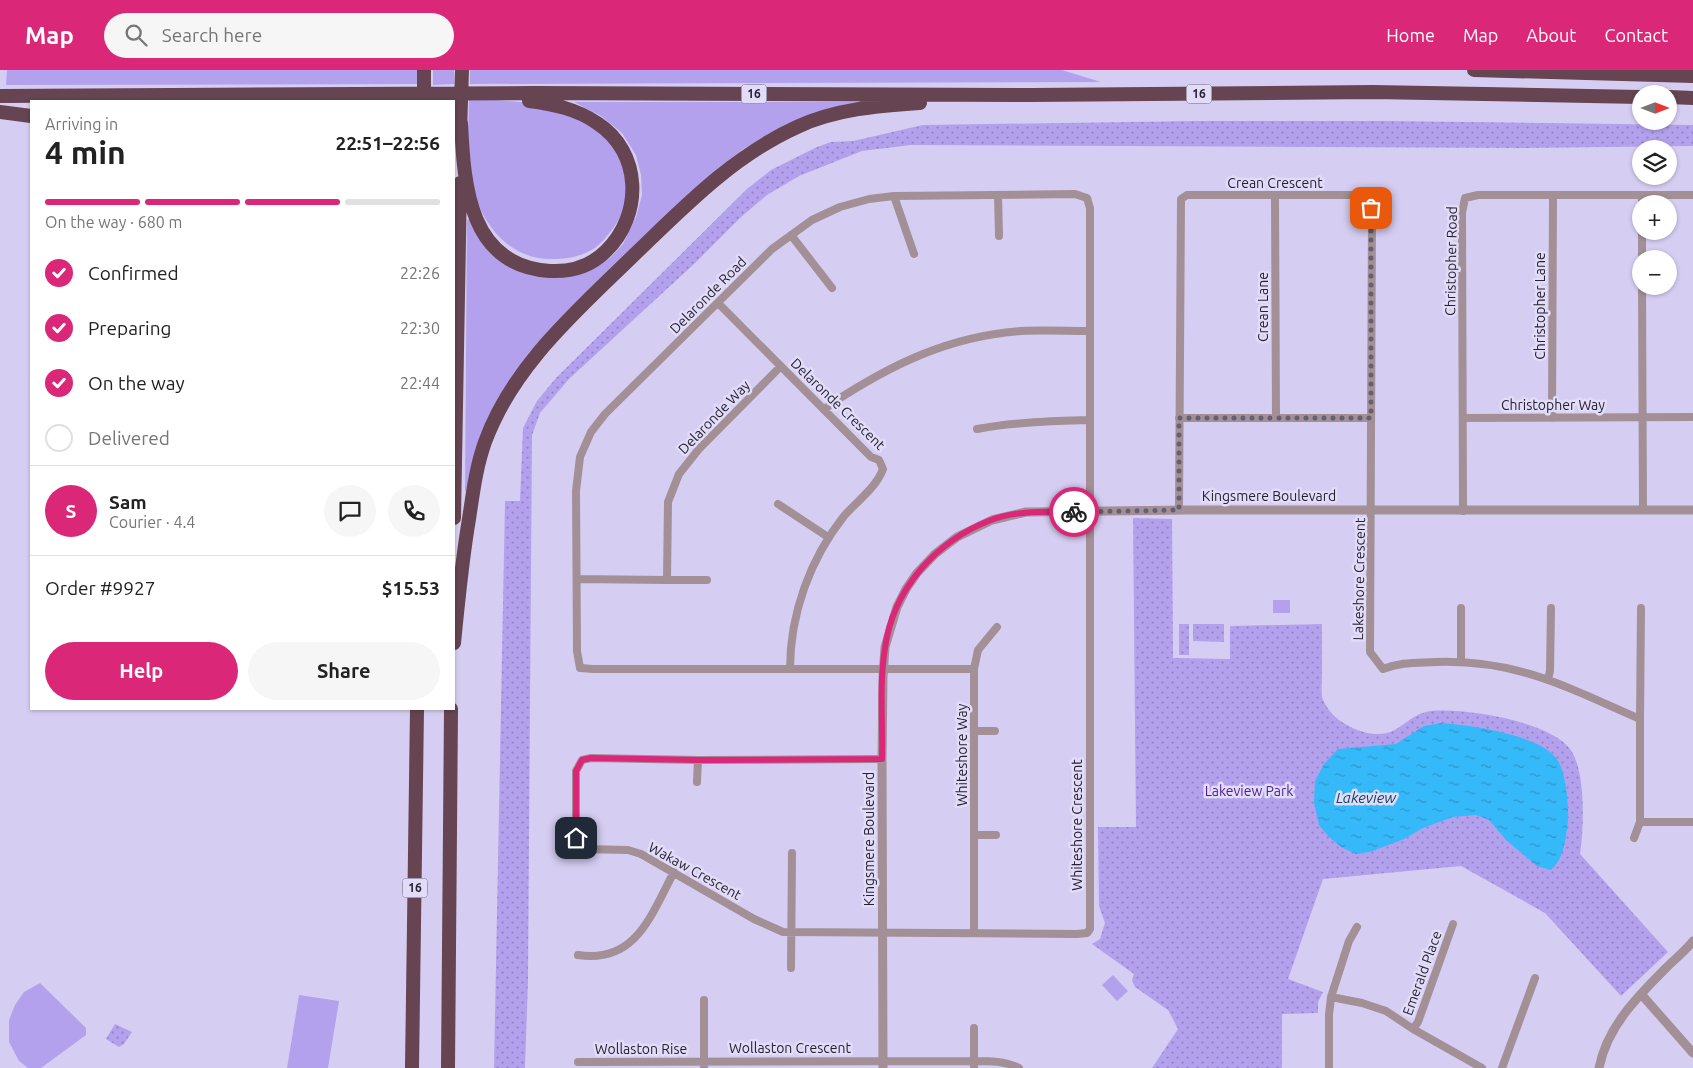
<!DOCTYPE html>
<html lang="en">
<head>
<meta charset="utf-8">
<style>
  :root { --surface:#fff; --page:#f6f6f6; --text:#222; --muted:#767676; --line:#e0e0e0; --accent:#db2777 }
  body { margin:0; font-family:Ubuntu,sans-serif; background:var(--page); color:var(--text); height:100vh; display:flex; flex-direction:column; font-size:19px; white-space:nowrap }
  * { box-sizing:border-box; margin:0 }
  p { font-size:16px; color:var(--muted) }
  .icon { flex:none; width:28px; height:28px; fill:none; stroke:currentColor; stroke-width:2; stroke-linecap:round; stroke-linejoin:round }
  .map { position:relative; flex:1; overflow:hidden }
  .details { position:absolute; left:30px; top:30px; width:425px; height:610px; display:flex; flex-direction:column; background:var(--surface); border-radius:0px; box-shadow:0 1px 4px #0004 }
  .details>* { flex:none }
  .needle { width:32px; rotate:90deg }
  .controls { position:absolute; left:1632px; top:15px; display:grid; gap:10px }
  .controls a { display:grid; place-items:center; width:45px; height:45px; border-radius:50%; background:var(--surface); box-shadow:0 1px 4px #0004; font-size:25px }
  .pin { position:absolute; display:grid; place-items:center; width:42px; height:42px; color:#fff; margin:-21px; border-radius:10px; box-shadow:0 2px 8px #0006 }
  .courier { position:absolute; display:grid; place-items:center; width:50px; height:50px; margin:-25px; border:4px solid #db2777; border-radius:50%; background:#fff; color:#222; box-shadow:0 1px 6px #0007 }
  .overview em { font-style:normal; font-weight:600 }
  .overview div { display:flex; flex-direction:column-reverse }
  .overview { display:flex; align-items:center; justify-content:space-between; height:85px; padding:0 15px }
  h1 { font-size:32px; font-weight:600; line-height:38px }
  .bar { display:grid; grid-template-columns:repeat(4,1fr); gap:8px 5px; align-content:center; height:60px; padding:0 15px }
  .bar i { height:6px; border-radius:4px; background:var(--line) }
  .bar .active { background:var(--accent) }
  .bar p { grid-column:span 4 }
  .line { display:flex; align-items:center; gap:12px; padding:0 15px; border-top:1px solid var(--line) }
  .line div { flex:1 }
  .round { display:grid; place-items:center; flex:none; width:52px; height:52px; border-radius:26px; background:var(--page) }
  ol { padding:0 15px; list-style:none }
  li { display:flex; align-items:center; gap:15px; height:55px }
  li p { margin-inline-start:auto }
  li .icon { padding:5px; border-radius:50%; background:var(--accent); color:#fff; stroke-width:4 }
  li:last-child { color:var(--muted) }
  li i { width:28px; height:28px; border:2px solid var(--line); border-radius:50% }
  .primary-button { display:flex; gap:10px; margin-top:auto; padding:10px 15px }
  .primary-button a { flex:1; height:58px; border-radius:30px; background:var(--accent); color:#fff; font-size:20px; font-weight:600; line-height:58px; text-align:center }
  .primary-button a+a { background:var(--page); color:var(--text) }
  header { display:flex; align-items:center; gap:30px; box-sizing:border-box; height:70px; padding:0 25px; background:var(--accent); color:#fff }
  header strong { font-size:24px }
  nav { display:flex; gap:28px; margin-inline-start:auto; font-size:18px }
  .search { width:350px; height:45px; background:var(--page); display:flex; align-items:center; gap:12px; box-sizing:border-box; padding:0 18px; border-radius:28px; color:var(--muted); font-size:19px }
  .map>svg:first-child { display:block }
</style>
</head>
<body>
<header>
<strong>Map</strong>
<div class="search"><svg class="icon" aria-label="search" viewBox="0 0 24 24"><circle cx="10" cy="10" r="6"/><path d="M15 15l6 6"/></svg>Search here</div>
<nav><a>Home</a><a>Map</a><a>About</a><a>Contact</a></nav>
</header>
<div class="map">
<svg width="1693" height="998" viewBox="0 0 1693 998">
  <defs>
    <pattern id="park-dots" width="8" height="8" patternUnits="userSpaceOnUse" patternTransform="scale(1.25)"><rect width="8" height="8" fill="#b4a1ed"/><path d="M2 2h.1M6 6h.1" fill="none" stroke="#9283c1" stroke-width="1.8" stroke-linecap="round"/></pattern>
    <pattern id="water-ripples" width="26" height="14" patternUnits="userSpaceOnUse" patternTransform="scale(1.25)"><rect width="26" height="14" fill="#35b9f9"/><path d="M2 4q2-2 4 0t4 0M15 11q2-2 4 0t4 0" fill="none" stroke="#2d96ca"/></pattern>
  </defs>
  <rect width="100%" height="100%" fill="#d5cef2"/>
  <path fill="#b4a1ed" d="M7,0H417V14L6,15Z
    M433,0H454V14L433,15Z
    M470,0H1062L1101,12L470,14Z
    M469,29C499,30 548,32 574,44C583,49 591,57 598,62C609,70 620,81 624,94C626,102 625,112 626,121C626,124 627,128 626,132C624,146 606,170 595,178C582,186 569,189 555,189C509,191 481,154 471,112C465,87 469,55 469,29Z
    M574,32H860L842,36L767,65L742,80L711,105L537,277L467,424L465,420L467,150L470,149L510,195L593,198L611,187L623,174L636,147L642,125L641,105L636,85L622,63L601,46Z
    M1273,530H1290V543H1273Z
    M1113,905L1128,921L1117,931L1102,915Z
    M40,913L86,958V965L41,998H28L19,991L9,972V950L15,935L24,922Z
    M299,925L339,931L328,998H287Z"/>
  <path fill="url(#park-dots)" d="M1197,51H1386L1693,55V76L1523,78L911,75L862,81L799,106L767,125L741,147L694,194L569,309L540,343L532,365L528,910L525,998H494L505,431H520L523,358L537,331L556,308L747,119L771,100L817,77L831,72L853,71L923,55Z
    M1133,448L1172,449L1173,588L1230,589V556L1322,554C1322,571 1322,587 1322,604C1322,611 1321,620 1322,627C1323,631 1327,637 1329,640C1340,655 1368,668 1387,663C1401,660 1412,643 1431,641C1465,638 1549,651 1570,679C1586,700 1584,759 1580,784L1668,882L1621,926L1545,843L1461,796L1323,809L1288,909L1323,922L1318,932V943L1282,944V998H1152L1178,959L1168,940L1135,917L1132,910L1134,904L1092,874L1100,869L1105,853L1099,836L1098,757H1136Z
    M1179,554H1189V585H1179Z
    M1193,554H1224V572L1193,571Z
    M115,954L132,962L124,974L119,977L106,969Z"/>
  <path fill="url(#water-ripples)" d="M1441,653C1469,655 1544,665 1558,691C1566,704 1569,736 1568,751C1566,768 1564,789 1551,800L1537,796L1506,770L1489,750L1476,745L1453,747L1423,758L1404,769L1370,782L1356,784L1341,777L1328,766L1319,755L1314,733L1315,711L1324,694L1338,679L1396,674L1424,656Z"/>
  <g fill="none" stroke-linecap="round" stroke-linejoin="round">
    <path stroke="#a29096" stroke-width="8" d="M998,125L999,166
      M1642,125H1693
      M894,126L914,184
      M1275,126L1276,348
      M1642,161V189
      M791,165L832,218
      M1642,216L1643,440
      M718,233L871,387L879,390L883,399C876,418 857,431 844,446C810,489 790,544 790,599
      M824,340L831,334C890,295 949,266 1021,261C1044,260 1067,261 1090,261
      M1179,348H1371
      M1463,348L1693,347
      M1552,348L1553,125
      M977,359C1015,352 1052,351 1090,350
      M778,434L828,467
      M1179,440L1181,129L1187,125H1357L1369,130L1372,144L1370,582L1383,599C1401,592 1415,593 1435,592C1518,589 1568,618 1640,649V752H1693
      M1463,441L1462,143L1465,128L1478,125H1642V134
      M577,509L667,510L668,432L679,404L699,379L781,296
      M667,510H707
      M1461,591V538
      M974,599L978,580L997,557
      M1548,609L1550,601L1551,538
      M1640,649L1641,538
      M974,661H995
      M882,689L698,690L591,688L582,690L576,701V768L583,779L628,780L641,784L754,849L783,862L1077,864L1087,863L1090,859V138L1087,128L1075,124L894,126L869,129L840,137L812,150L772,179L605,344L591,362L580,387L576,421L577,581L580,598L593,599H974V863
      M697,712L698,690
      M975,765H996
      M1634,768L1640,752
      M578,885C636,894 651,845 674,802
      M791,898L792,783
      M1331,927L1349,871L1357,857
      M704,930V998
      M974,958V998
      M1413,959L1418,952L1453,854
      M578,992L974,991C989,991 1006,991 1019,998
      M1329,998V945L1331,927L1362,933L1386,941L1413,959L1482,998
      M1502,998L1535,908"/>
    <path stroke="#a29096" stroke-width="9" d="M1641,924L1693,983
      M883,998L882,689L883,607L885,577L897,537L906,519L917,503L935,484L957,467L992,450L1026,442L1188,440H1693
      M1599,998C1607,957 1637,927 1665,899C1675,889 1685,881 1693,871"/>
    <path stroke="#664451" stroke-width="14" d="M1474,0L1693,6
      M0,26L534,23L1031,25L1373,22L1641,27
      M1669,27L1693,28
      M424,31V0
      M0,42L31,46
      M461,53C464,116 469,196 550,201C571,202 591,196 606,181C643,145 642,82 597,53C577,39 553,34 529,31
      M460,62L462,0
      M454,448L460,113
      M454,573C458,532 462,490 469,449C473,423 476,397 485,372C513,295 578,240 635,184C685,136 733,86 797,57C835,39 878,36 920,33
      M412,998L417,639
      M448,998L451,639"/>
  </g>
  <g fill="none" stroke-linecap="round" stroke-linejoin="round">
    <path stroke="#635f75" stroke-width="5" stroke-dasharray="0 9" d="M1074,442L1179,440V348H1371V138"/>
    <path stroke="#db2777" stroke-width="6" d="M576,768V701L582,690L591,688L698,690L882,689C883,652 879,614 885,578C893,519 936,471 991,450C1017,440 1047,442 1074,442"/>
  </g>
  <g text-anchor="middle" stroke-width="5" stroke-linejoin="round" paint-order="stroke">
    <g fill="#e2dcf9" stroke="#5e5a6d" stroke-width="1">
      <rect x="741.5" y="14.5" width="25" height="19" rx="4"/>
      <rect x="1186.5" y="14.5" width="25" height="19" rx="4"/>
      <rect x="402.5" y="808.5" width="25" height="19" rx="4"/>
    </g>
    <g font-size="12" font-weight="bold" fill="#262331">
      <text x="754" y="28">16</text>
      <text x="1199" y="28">16</text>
      <text x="415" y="822">16</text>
    </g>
    <g font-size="14" fill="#262331" stroke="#e2dcf9">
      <text x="1275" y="118">Crean Crescent</text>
      <text transform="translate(1451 191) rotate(-89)" y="5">Christopher Road</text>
      <text transform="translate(708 225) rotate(-45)" y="5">Delaronde Road</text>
      <text transform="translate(1540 236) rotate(-90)" y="5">Christopher Lane</text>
      <text transform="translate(1263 237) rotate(-90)" y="5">Crean Lane</text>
      <text transform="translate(838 334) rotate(44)" y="5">Delaronde Crescent</text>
      <text x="1553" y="340">Christopher Way</text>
      <text transform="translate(714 347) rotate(-46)" y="5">Delaronde Way</text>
      <text x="1269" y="431">Kingsmere Boulevard</text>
      <text transform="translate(1359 509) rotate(-89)" y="5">Lakeshore Crescent</text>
      <text transform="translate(962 685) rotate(-90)" y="5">Whiteshore Way</text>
      <text transform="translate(1077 755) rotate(-90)" y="5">Whiteshore Crescent</text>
      <text transform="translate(869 769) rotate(-90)" y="5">Kingsmere Boulevard</text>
      <text transform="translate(695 801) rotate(29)" y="5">Wakaw Crescent</text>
      <text transform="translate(1422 903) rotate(-70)" y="5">Emerald Place</text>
      <text x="790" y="983">Wollaston Crescent</text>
      <text x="641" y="984">Wollaston Rise</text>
    </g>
    <g font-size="14" fill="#4e2093" stroke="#e2dcf9">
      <text x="1249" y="726">Lakeview Park</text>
    </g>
    <g font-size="15" font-style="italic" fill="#134761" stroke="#e2dcf9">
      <text x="1366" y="733">Lakeview</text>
    </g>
  </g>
</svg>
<div class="controls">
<a><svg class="needle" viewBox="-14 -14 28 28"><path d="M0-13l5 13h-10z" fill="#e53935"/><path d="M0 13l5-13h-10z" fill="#767676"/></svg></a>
<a><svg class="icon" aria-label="layers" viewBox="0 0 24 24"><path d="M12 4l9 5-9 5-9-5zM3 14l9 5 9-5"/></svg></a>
<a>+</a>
<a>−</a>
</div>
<div class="pin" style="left:1371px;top:138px;background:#ea580c"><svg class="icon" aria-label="bag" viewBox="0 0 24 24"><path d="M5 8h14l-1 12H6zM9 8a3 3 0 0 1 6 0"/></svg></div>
<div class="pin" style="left:576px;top:768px;background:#1f2937"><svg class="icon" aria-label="home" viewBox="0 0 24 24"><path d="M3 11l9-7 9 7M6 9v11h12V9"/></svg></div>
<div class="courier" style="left:1074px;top:442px"><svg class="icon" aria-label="bike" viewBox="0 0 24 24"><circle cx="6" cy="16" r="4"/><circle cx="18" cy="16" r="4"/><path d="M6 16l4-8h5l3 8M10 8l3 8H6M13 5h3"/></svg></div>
<section class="details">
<div class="overview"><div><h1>4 min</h1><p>Arriving in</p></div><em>22:51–22:56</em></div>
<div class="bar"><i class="active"></i><i class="active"></i><i class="active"></i><i></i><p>On the way · 680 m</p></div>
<ol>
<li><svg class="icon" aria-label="check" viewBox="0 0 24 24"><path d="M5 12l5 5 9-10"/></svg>Confirmed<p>22:26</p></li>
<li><svg class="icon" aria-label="check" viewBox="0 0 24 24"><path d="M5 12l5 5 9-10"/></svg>Preparing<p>22:30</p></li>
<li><svg class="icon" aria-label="check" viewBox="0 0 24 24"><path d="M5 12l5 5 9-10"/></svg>On the way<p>22:44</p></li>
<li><i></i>Delivered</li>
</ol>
<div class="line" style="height:90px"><b class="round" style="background:var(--accent);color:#fff">S</b><div><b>Sam</b><p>Courier · 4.4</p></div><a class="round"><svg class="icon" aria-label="chat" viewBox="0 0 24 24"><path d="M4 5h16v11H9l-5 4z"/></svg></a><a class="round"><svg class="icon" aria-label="phone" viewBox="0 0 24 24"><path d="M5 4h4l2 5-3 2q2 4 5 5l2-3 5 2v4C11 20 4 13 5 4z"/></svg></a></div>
<div class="line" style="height:65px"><div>Order #9927</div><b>$15.53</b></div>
<div class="primary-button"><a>Help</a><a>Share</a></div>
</section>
</div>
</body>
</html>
